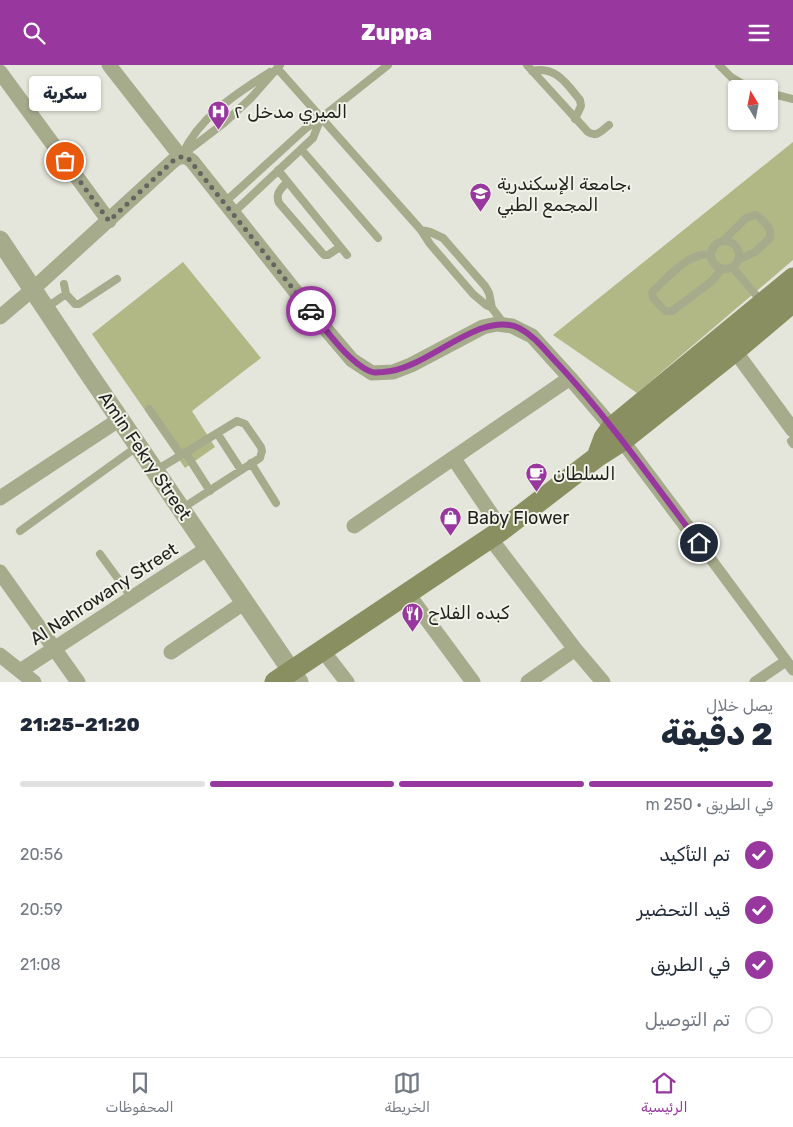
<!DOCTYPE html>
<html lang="ar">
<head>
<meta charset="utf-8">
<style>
  :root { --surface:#fff; --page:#f2f2f3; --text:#1f2937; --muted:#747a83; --line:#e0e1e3; --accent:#98389f }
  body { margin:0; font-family:Rubik,"Noto Sans Arabic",sans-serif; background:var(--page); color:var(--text); direction:rtl; height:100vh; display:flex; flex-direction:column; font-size:19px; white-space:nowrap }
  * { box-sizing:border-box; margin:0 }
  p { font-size:16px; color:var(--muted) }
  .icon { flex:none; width:28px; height:28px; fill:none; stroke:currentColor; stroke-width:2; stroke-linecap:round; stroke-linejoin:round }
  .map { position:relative; height:617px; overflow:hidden; direction:ltr }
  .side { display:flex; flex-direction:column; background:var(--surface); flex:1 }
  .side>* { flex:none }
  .needle { width:32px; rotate:350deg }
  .controls { position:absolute; left:728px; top:15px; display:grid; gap:10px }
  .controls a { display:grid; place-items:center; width:50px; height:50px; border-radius:5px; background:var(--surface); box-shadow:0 1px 4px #0004; font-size:25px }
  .pin { position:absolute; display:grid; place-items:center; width:42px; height:42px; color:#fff; margin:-21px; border:2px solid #fff; border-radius:50%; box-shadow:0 1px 5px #0007 }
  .courier { position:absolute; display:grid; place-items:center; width:50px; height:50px; margin:-25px; border:4px solid #98389f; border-radius:50%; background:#fff; color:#222; box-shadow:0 1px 6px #0007 }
  .bubble { position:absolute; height:35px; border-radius:5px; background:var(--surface); box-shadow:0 1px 4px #0004; font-size:16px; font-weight:800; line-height:35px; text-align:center; direction:rtl }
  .overview em { font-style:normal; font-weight:800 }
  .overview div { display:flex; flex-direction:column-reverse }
  .overview { display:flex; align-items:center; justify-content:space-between; height:85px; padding:0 20px }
  h1 { font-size:32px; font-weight:800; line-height:38px }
  .bar { display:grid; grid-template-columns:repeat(4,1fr); gap:8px 5px; align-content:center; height:60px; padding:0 20px }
  .bar i { height:6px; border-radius:4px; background:var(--line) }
  .bar .selected { background:var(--accent) }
  .bar p { grid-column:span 4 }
  ol { padding:0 20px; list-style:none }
  li { display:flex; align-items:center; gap:15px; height:55px }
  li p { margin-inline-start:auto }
  li .icon { padding:5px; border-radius:50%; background:var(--accent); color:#fff; stroke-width:4 }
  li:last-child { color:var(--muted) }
  li i { width:28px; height:28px; border:2px solid var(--line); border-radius:50% }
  header { display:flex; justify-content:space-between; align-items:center; height:65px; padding:0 20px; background:var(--accent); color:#fff; font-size:22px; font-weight:800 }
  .menu { display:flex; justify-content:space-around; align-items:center; height:70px; border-top:1px solid var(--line); background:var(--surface); font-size:14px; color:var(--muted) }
  .menu a { display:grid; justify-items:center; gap:2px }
  .menu .selected { color:var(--accent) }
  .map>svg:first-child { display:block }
</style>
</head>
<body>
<header><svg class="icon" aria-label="menu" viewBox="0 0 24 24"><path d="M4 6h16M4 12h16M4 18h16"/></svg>Zuppa<svg class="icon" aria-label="search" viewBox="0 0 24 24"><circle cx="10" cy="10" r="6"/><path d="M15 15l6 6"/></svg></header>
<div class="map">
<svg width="793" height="617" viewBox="0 0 793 617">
  <rect width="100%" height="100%" fill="#e4e6db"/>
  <path fill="#b1b886" d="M793,77V195L637,328L553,270Z
    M183,197L261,293L192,346L215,382L185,403L92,269Z"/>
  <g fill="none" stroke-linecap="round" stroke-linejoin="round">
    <path stroke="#a6ab8c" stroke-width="8" d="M527,0L588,67C597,73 602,65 609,60
      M719,0L731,12L751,24
      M277,3L421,165L430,179L473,229L486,240L492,243L504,259
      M532,6C555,0 567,19 580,35L581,41L575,54
      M769,28L793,34
      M301,84L378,173
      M182,90L224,58L251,33L280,0
      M182,90C200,51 236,29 270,7
      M278,105L347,190
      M287,117C281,124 275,128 279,138L324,190H328L340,182
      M225,137L305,64L321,53L388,0
      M233,148L313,73L321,53
      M421,165L430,167L443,173L485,221L489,228L492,243
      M711 190a14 14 0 1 1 28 0a14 14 0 1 1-28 0Z
      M723,176L746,153L755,150L758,151C765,158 772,163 770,173L755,187L738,195
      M711,189C687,188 670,211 653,226L652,228L653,233L665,246H672L711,217L722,204
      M732,202L762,237
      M64,219L66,229L75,239H79L117,214
      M46,243L66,229
      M149,344L181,390
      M217,368L241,405
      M791,376L793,379
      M185,387L210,426
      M251,398L276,438
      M155,406L237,356L245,359L261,382L262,386L260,393L181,444
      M20,466L138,381
      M100,489L132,533"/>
    <path stroke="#a6ab8c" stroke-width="11" d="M699,478L793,605
      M755,617L786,596"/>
    <path stroke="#a6ab8c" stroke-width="15" d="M109,0L181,92
      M0,7L109,156
      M0,252L33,224L173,96L177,93L185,91L192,96L318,255L352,295L372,308L393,307L411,300L483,262L497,259L512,261L532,271L570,313L612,362L699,478
      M735,286L793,365
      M454,394L502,465
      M0,433L120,354
      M354,461L570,313
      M490,473L575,584L603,617
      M0,507L78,617
      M408,529L473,617
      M323,586L347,617
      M171,587L245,537
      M0,590L34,617
      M20,606L208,483
      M528,617L575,584"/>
    <path stroke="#a6ab8c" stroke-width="19" d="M0,175L87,306L299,617"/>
    <path stroke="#898f60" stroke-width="21" d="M597,392L604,373L612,362L793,213
      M275,617L502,465L597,392L622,376L735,286L793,237"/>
  </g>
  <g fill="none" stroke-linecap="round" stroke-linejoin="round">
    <path stroke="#64655f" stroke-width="5" stroke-dasharray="0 9" d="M65,96L109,156L173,96L181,92L188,93L311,246"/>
    <path stroke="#98389f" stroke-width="6" d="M311,246C324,263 351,300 372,307C375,308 379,307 383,307C426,306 479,244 519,263C535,271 546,287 558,299C610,355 653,417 699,478"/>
  </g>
  <defs>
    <symbol id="hospital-pin" viewBox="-11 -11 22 30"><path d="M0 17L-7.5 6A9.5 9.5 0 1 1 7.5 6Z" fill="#98389f" stroke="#f1f3e8"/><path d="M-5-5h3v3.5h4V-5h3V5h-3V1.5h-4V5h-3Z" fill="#fff"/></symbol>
    <symbol id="university-pin" viewBox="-11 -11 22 30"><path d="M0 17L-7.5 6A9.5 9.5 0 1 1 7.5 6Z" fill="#98389f" stroke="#f1f3e8"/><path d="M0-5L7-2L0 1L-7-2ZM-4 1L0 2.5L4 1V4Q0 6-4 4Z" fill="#fff"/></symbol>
    <symbol id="cafe-pin" viewBox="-11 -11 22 30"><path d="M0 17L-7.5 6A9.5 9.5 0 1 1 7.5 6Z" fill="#98389f" stroke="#f1f3e8"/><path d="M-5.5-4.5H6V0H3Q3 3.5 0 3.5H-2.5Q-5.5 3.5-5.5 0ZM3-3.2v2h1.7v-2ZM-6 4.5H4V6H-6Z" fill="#fff"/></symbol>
    <symbol id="shop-pin" viewBox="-11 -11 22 30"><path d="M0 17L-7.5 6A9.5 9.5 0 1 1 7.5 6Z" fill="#98389f" stroke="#f1f3e8"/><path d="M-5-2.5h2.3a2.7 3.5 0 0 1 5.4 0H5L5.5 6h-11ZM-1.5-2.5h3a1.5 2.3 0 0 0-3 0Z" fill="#fff"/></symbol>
    <symbol id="restaurant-pin" viewBox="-11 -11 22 30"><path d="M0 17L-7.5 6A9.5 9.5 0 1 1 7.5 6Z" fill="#98389f" stroke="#f1f3e8"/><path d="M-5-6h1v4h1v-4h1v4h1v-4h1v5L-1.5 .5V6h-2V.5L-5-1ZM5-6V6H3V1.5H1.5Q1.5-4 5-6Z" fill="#fff"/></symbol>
  </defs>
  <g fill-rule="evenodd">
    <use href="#hospital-pin" x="206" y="34" width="25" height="34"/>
    <use href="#university-pin" x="468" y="116" width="25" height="34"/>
    <use href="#cafe-pin" x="524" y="396" width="25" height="34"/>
    <use href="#shop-pin" x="438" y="440" width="25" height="34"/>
    <use href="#restaurant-pin" x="400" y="536" width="25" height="34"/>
  </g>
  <g text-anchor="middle" stroke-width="4" stroke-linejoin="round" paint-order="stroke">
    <g font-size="18" fill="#1f201c" stroke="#f1f3e8" text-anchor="start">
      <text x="234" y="53">الميري مدخل ٢</text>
      <text x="497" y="125">جامعة الإسكندرية،<tspan x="497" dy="21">المجمع الطبي</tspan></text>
      <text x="553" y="415">السلطان</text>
      <text x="467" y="459">Baby Flower</text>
      <text x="428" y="554">كبده الفلاح</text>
    </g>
    <g font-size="18" fill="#1f201c" stroke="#f1f3e8">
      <text transform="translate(145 391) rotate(56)" y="6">Amin Fekry Street</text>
      <text transform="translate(104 529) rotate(-33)" y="6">Al Nahrowany Street</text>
    </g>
  </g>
</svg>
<div class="controls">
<a><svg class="needle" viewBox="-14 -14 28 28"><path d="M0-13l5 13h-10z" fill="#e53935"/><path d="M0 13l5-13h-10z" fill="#747a83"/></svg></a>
</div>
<div class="pin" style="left:65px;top:96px;background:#ea580c"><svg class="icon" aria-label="bag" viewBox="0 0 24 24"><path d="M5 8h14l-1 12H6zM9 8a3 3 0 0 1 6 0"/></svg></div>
<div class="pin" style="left:699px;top:478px;background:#1f2937"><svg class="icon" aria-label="home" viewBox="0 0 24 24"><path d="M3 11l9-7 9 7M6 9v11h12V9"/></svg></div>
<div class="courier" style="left:311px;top:246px"><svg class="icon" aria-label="car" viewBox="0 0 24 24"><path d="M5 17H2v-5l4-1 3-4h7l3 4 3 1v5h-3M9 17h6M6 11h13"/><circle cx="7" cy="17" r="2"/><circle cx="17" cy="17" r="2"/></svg></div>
<div class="bubble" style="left:29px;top:11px;width:72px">سكرية</div>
</div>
<section class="side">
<div class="overview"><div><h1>2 دقيقة</h1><p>يصل خلال</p></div><em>21:20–21:25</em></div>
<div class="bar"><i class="selected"></i><i class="selected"></i><i class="selected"></i><i></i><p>في الطريق · 250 m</p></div>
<ol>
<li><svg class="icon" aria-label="check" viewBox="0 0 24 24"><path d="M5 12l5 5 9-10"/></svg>تم التأكيد<p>20:56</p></li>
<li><svg class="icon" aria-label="check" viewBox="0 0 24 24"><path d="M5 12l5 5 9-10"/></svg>قيد التحضير<p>20:59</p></li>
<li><svg class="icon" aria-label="check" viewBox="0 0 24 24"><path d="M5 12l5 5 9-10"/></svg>في الطريق<p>21:08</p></li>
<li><i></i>تم التوصيل</li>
</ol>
</section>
<nav class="menu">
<a class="selected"><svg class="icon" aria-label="home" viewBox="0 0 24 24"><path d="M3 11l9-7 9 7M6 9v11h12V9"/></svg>الرئيسية</a>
<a><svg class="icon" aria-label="map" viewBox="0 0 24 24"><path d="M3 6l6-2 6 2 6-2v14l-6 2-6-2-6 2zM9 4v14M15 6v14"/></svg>الخريطة</a>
<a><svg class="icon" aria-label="saved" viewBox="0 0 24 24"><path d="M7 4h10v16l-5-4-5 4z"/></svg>المحفوظات</a>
</nav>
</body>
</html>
